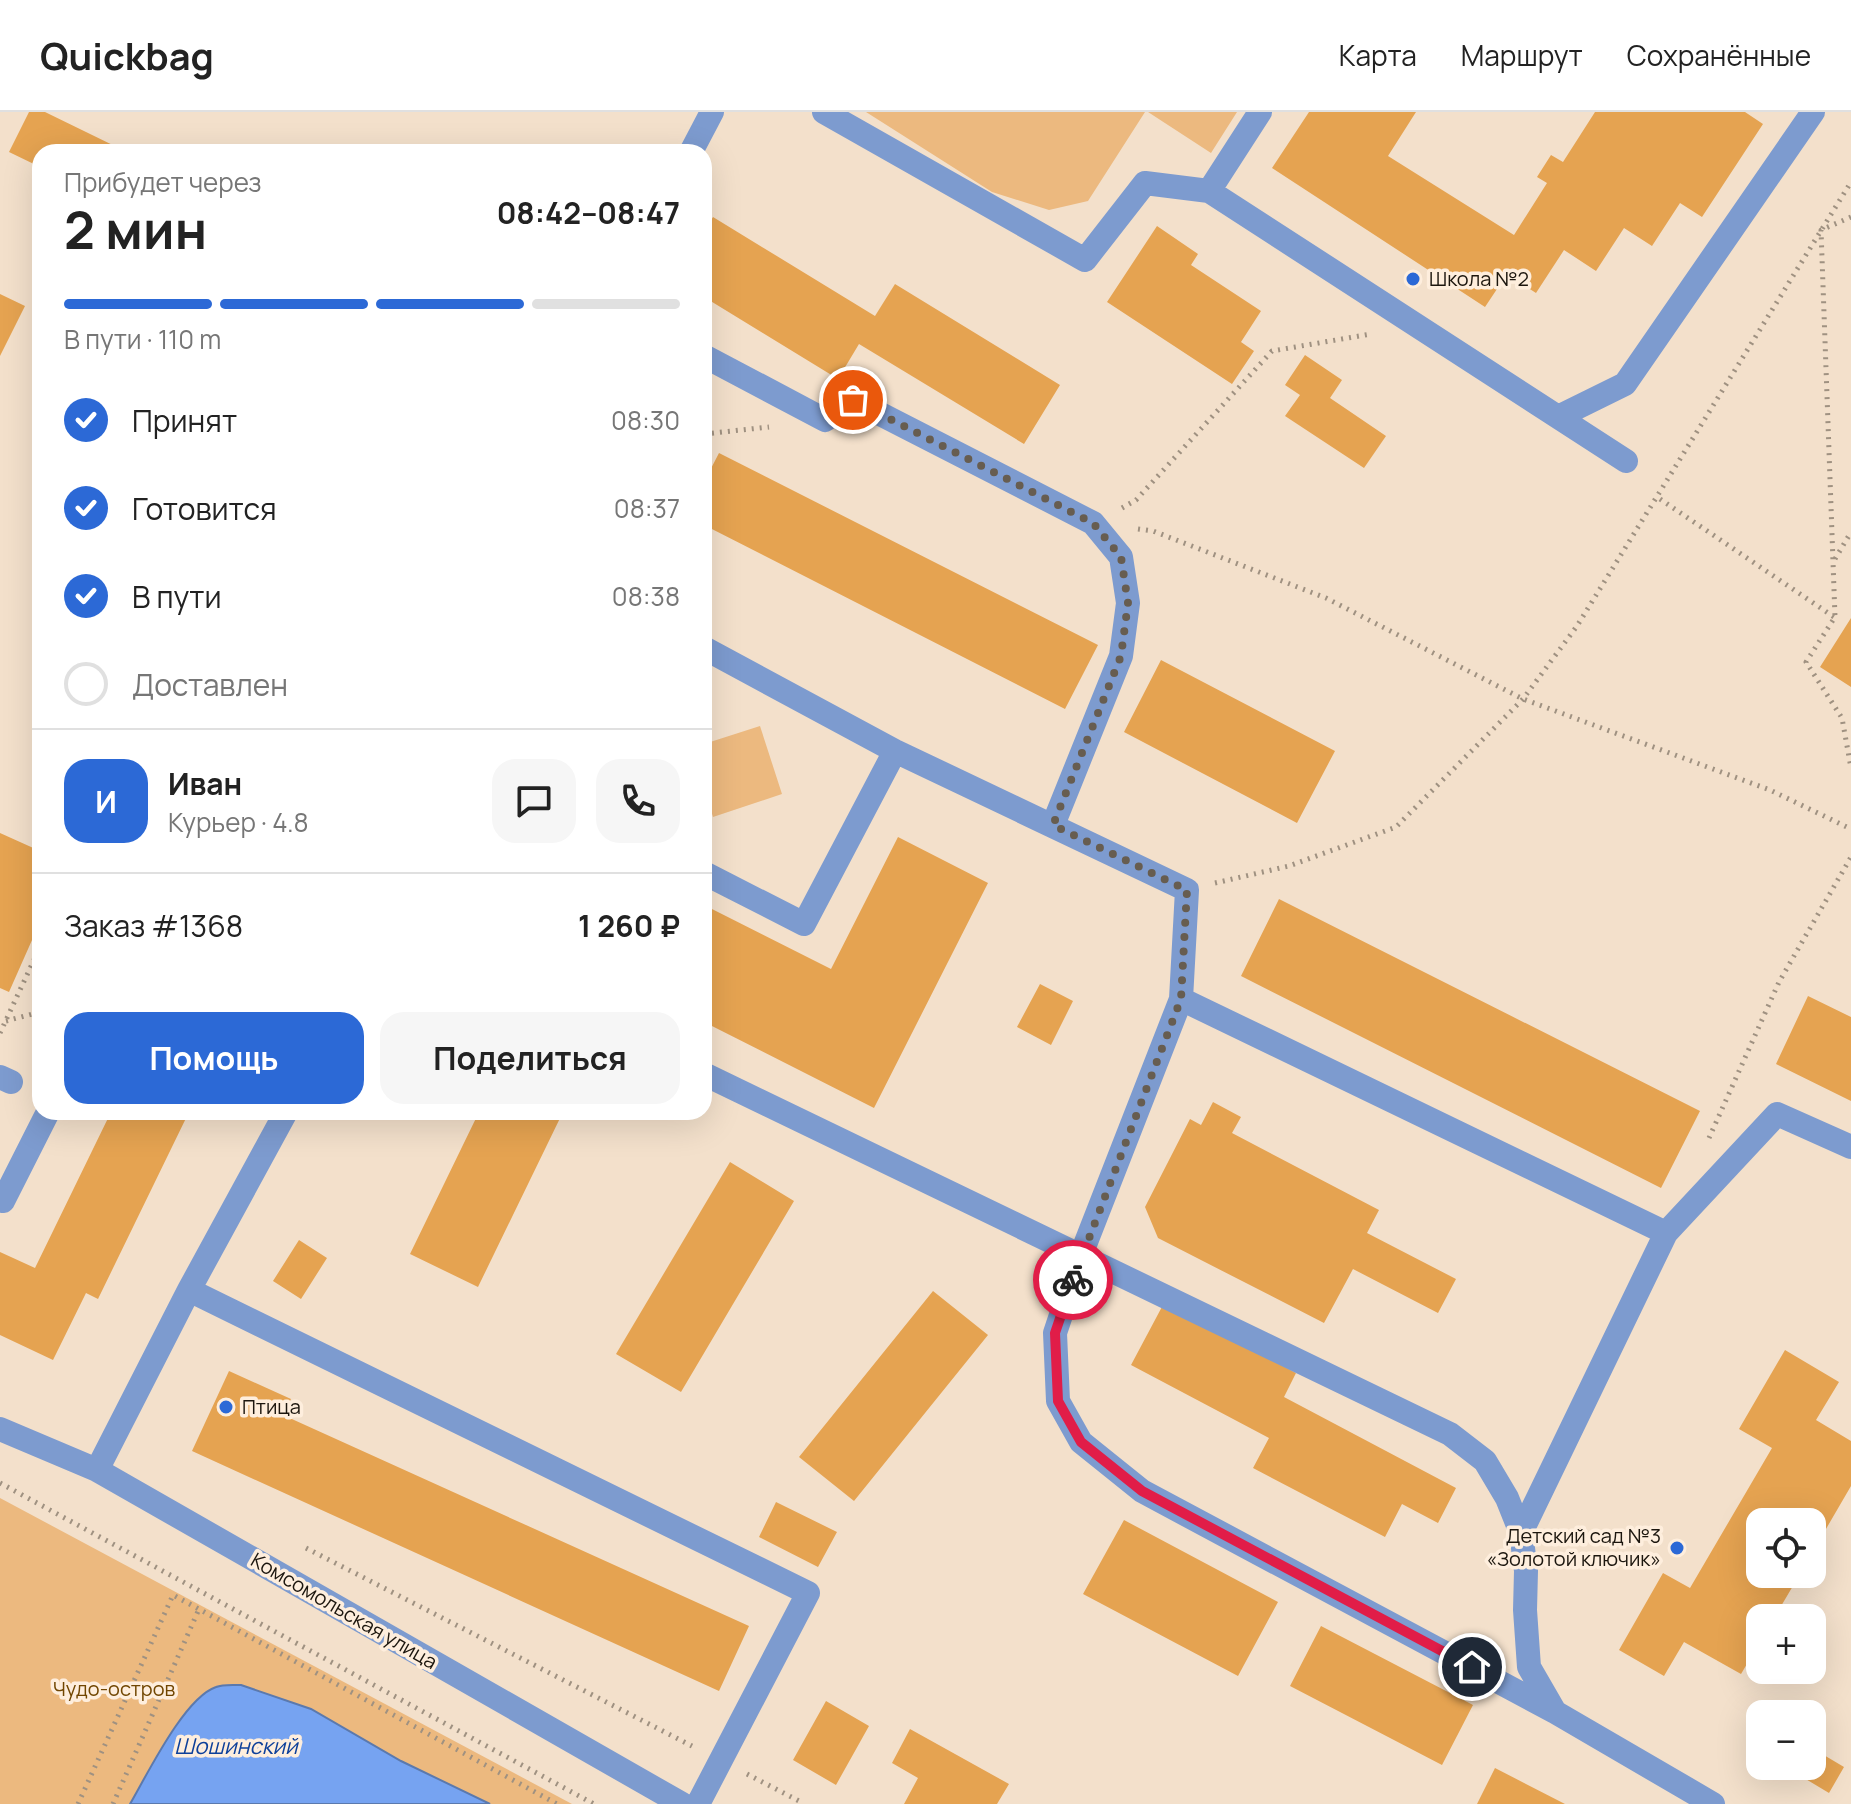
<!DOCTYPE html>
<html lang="ru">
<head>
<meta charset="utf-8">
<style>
  :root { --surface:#fff; --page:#f6f6f6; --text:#222; --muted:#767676; --line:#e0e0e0; --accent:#2c69d6 }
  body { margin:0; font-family:Manrope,sans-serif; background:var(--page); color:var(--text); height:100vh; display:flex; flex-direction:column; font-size:30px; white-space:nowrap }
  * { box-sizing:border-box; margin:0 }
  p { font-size:26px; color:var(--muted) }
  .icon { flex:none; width:44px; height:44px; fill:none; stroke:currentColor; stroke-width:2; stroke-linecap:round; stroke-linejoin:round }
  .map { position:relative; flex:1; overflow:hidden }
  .panel { position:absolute; left:32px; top:32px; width:680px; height:976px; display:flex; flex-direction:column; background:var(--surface); border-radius:24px; box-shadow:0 8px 32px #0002 }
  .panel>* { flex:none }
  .buttons { position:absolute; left:1746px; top:1396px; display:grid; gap:16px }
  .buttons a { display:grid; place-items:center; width:80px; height:80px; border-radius:16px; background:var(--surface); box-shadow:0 8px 32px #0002; font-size:40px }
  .pin { position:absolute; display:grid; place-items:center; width:68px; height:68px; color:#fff; margin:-34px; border:4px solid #fff; border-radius:50%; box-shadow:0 2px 8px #0007 }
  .courier { position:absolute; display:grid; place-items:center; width:80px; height:80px; margin:-40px; border:6px solid #e11d48; border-radius:50%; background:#fff; color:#222; box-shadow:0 2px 10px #0007 }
  .head em { font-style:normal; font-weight:700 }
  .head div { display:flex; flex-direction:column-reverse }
  .head { display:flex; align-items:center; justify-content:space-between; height:136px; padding:0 32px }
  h1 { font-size:52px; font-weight:700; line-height:60px }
  .bar { display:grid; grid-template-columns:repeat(4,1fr); gap:12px 8px; align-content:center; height:96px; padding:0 32px }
  .bar i { height:10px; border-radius:6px; background:var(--line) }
  .bar .selected { background:var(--accent) }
  .bar p { grid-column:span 4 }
  .line { display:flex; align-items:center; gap:20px; padding:0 32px; border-top:2px solid var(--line) }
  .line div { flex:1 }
  .round { display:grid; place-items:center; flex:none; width:84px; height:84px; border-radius:24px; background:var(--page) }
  ol { padding:0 32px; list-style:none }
  li { display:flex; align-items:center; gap:24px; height:88px }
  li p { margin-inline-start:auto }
  li .icon { padding:8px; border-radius:50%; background:var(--accent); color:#fff; stroke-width:4 }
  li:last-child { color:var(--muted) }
  li i { width:44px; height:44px; border:4px solid var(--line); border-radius:50% }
  .action { display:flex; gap:16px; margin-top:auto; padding:16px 32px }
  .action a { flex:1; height:92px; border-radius:24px; background:var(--accent); color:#fff; font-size:32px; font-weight:700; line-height:92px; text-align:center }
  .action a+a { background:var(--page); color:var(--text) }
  header { display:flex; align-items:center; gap:48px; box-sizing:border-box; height:112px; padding:0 40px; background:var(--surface); border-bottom:2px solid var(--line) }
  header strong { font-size:38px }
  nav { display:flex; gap:44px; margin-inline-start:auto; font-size:28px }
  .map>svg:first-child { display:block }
</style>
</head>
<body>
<header>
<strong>Quickbag</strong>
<nav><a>Карта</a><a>Маршрут</a><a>Сохранённые</a></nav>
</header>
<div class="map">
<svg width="1851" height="1692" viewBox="0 0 1851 1692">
  <rect width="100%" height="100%" fill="#f3e0cb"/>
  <path fill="#ecb97f" d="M866,0H1145L1088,89L1049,98L992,80Z
    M1148,0H1237L1211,41Z
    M760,614L782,682L713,705L704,676V632Z
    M0,1386L572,1692H0Z"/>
  <path fill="#76a3f1" stroke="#5b79ad" stroke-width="2" d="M241,1573L311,1597L401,1649L490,1692H130C147,1663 184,1586 216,1575C223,1572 234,1573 241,1573Z"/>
  <path fill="#e5a351" d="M29,0H45L127,40H40V55L9,40Z
    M1309,0H1416L1388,44L1514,123L1547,71L1537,65L1551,43L1563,50L1595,0H1745L1763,12L1702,105L1680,91L1652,134L1624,116L1596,159L1564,138L1536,181L1507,162L1485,195L1272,56Z
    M713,105L875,204L895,172L1060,273L1024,332L859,232L838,267L704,185V119Z
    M1157,114L1198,142L1191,153L1261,199L1241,230L1254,239L1232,272L1107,190Z
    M0,182L25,194L0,244Z
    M1305,243L1342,268L1330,286L1386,324L1364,356L1285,304L1300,283L1285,273Z
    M719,341L1098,533L1065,597L704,413V370Z
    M1851,506V575L1820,555Z
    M1161,548L1335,639L1297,711L1124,620Z
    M0,721L40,739V810L9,880L0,876Z
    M898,725L988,771L874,996L704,910V793L831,857Z
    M1279,787L1700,999L1661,1076L1241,864Z
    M1040,872L1073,889L1051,933L1017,915Z
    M1808,884L1851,905V989L1776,952Z
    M1213,990L1241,1005L1232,1021L1379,1098L1367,1121L1456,1167L1438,1201L1353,1157L1324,1211L1158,1126L1145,1095L1190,1007L1201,1013Z
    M111,1000H189L98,1187L86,1181L53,1248L0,1223V1140L35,1156Z
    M479,1000H563L478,1175L410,1142Z
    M730,1050L794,1089L681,1280L616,1242Z
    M299,1128L327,1146L301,1187L273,1169Z
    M933,1179L988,1223L854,1389L799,1345Z
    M1164,1191L1296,1261L1284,1285L1456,1376L1438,1411L1402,1392L1385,1425L1253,1356L1269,1326L1131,1253Z
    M1785,1238L1839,1270L1816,1308L1851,1329V1374L1812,1441V1410H1760V1462H1800L1774,1506H1760V1530L1741,1562L1684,1530L1664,1564L1619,1538L1663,1461L1690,1476L1772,1336L1739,1317Z
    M229,1259L291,1287L283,1303L749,1514L719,1579L192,1339Z
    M776,1390L837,1420L818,1455L759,1425Z
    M1124,1408L1278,1490L1238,1564L1083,1482Z
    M1321,1514L1473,1593L1442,1653L1290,1574Z
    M826,1589L869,1614L836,1673L793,1648Z
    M910,1617L1009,1672L997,1692H904L918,1666L892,1651Z
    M1812,1636L1844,1655L1829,1681L1784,1654H1812Z
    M1495,1656L1565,1692H1477Z"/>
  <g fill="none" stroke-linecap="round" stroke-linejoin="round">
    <path stroke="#9f9181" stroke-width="5" stroke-dasharray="2 6" stroke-linecap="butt" d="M1851,105L1821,118L1835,505L1806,550L1842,606L1851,656
      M704,322L769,315
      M1660,387L1834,505
      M1122,396L1136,388L1272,239L1371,222
      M1138,417L1153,419L1326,486L1523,587L1770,678L1851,717
      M1835,447L1851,420
      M1215,771L1289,754L1396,715L1523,587L1577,514L1851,70
      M6,909L40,900
      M0,921L40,835
      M1709,1026L1779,870L1851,745
      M0,1371L594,1692
      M306,1436L692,1634
      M747,1662L801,1690L800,1692
      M78,1692L173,1483L557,1692
      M113,1692L199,1497"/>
    <path stroke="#7d9bcf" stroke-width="24" d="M824,0L1085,148L1145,71L1209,79L1626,349
      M691,40L712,0
      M1209,79L1260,0
      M704,244L825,308L853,288L1093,411L1121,445L1128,491L1121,544L1053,713
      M1558,305L1625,272L1813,0
      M704,536L895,639L1187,778L1181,887
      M704,761L804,812L895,639
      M704,962L1450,1322L1485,1349L1507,1386L1521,1421L1526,1459L1525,1498L1529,1555L1555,1600L1713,1692
      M0,965L11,970
      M0,1087L3,1089L48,1000
      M189,1178L808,1481L698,1692
      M0,1317L97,1358L682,1692
      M97,1358L189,1178L286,1000
      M1521,1421L1666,1121L1777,1002L1851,1035
      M1555,1600L1142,1379L1081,1330L1058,1289L1055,1221L1081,1143L1181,887L1666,1121"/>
  </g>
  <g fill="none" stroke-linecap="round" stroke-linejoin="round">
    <path stroke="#675d50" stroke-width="8" stroke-dasharray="0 14.4" d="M853,288L1093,411L1121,445L1128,491L1121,544L1053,713L1187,778L1181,887L1073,1168"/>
    <path stroke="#e11d48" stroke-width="10" d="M1073,1168L1055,1221L1058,1289L1081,1330L1142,1379L1472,1555"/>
  </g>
  <g fill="#2c69d6" stroke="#feeedd" stroke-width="3">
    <circle cx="1413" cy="167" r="8"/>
    <circle cx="226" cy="1295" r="8"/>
    <circle cx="1677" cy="1436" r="8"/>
  </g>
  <g text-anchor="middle" stroke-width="7" stroke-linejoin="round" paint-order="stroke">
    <g font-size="20" fill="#1c160e" stroke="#feeedd" text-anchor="start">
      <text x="1429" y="174">Школа №2</text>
      <text x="242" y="1302">Птица</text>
      <text x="1661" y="1431" text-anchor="end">Детский сад №3<tspan x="1661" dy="23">«Золотой ключик»</tspan></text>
    </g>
    <g font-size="20" fill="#1c160e" stroke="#feeedd">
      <text transform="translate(344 1499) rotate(30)" y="7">Комсомольская улица</text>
    </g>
    <g font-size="20" fill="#714601" stroke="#feeedd">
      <text x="114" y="1584">Чудо-остров</text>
    </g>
    <g font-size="22" font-style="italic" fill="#0e409a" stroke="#feeedd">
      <text x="236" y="1642">Шошинский</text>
    </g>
  </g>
</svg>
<div class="buttons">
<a><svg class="icon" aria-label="locate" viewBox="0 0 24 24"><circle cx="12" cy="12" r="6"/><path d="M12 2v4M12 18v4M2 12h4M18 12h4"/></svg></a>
<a>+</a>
<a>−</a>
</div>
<div class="pin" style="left:853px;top:288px;background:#ea580c"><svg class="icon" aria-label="bag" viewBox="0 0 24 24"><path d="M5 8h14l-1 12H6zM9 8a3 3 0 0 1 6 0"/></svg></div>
<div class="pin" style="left:1472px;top:1555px;background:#1f2937"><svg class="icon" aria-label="home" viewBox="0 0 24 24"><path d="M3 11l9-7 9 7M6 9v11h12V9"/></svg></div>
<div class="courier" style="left:1073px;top:1168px"><svg class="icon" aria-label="bike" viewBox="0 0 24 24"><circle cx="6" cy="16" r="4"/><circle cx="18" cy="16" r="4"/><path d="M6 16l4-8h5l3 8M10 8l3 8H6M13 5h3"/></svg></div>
<section class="panel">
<div class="head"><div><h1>2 мин</h1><p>Прибудет через</p></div><em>08:42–08:47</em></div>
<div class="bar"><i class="selected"></i><i class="selected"></i><i class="selected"></i><i></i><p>В пути · 110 m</p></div>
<ol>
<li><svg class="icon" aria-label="check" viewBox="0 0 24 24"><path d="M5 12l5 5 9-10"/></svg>Принят<p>08:30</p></li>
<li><svg class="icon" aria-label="check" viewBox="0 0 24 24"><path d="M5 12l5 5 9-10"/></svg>Готовится<p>08:37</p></li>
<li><svg class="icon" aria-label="check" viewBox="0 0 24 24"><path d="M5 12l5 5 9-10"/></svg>В пути<p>08:38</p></li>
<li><i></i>Доставлен</li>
</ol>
<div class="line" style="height:144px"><b class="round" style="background:var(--accent);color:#fff">И</b><div><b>Иван</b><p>Курьер · 4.8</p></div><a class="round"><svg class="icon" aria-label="chat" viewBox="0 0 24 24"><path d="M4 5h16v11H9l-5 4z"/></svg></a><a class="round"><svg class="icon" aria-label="phone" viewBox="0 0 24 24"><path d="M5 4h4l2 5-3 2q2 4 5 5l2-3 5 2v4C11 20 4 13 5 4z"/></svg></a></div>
<div class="line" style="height:104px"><div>Заказ #1368</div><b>1 260 ₽</b></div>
<div class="action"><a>Помощь</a><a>Поделиться</a></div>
</section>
</div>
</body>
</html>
